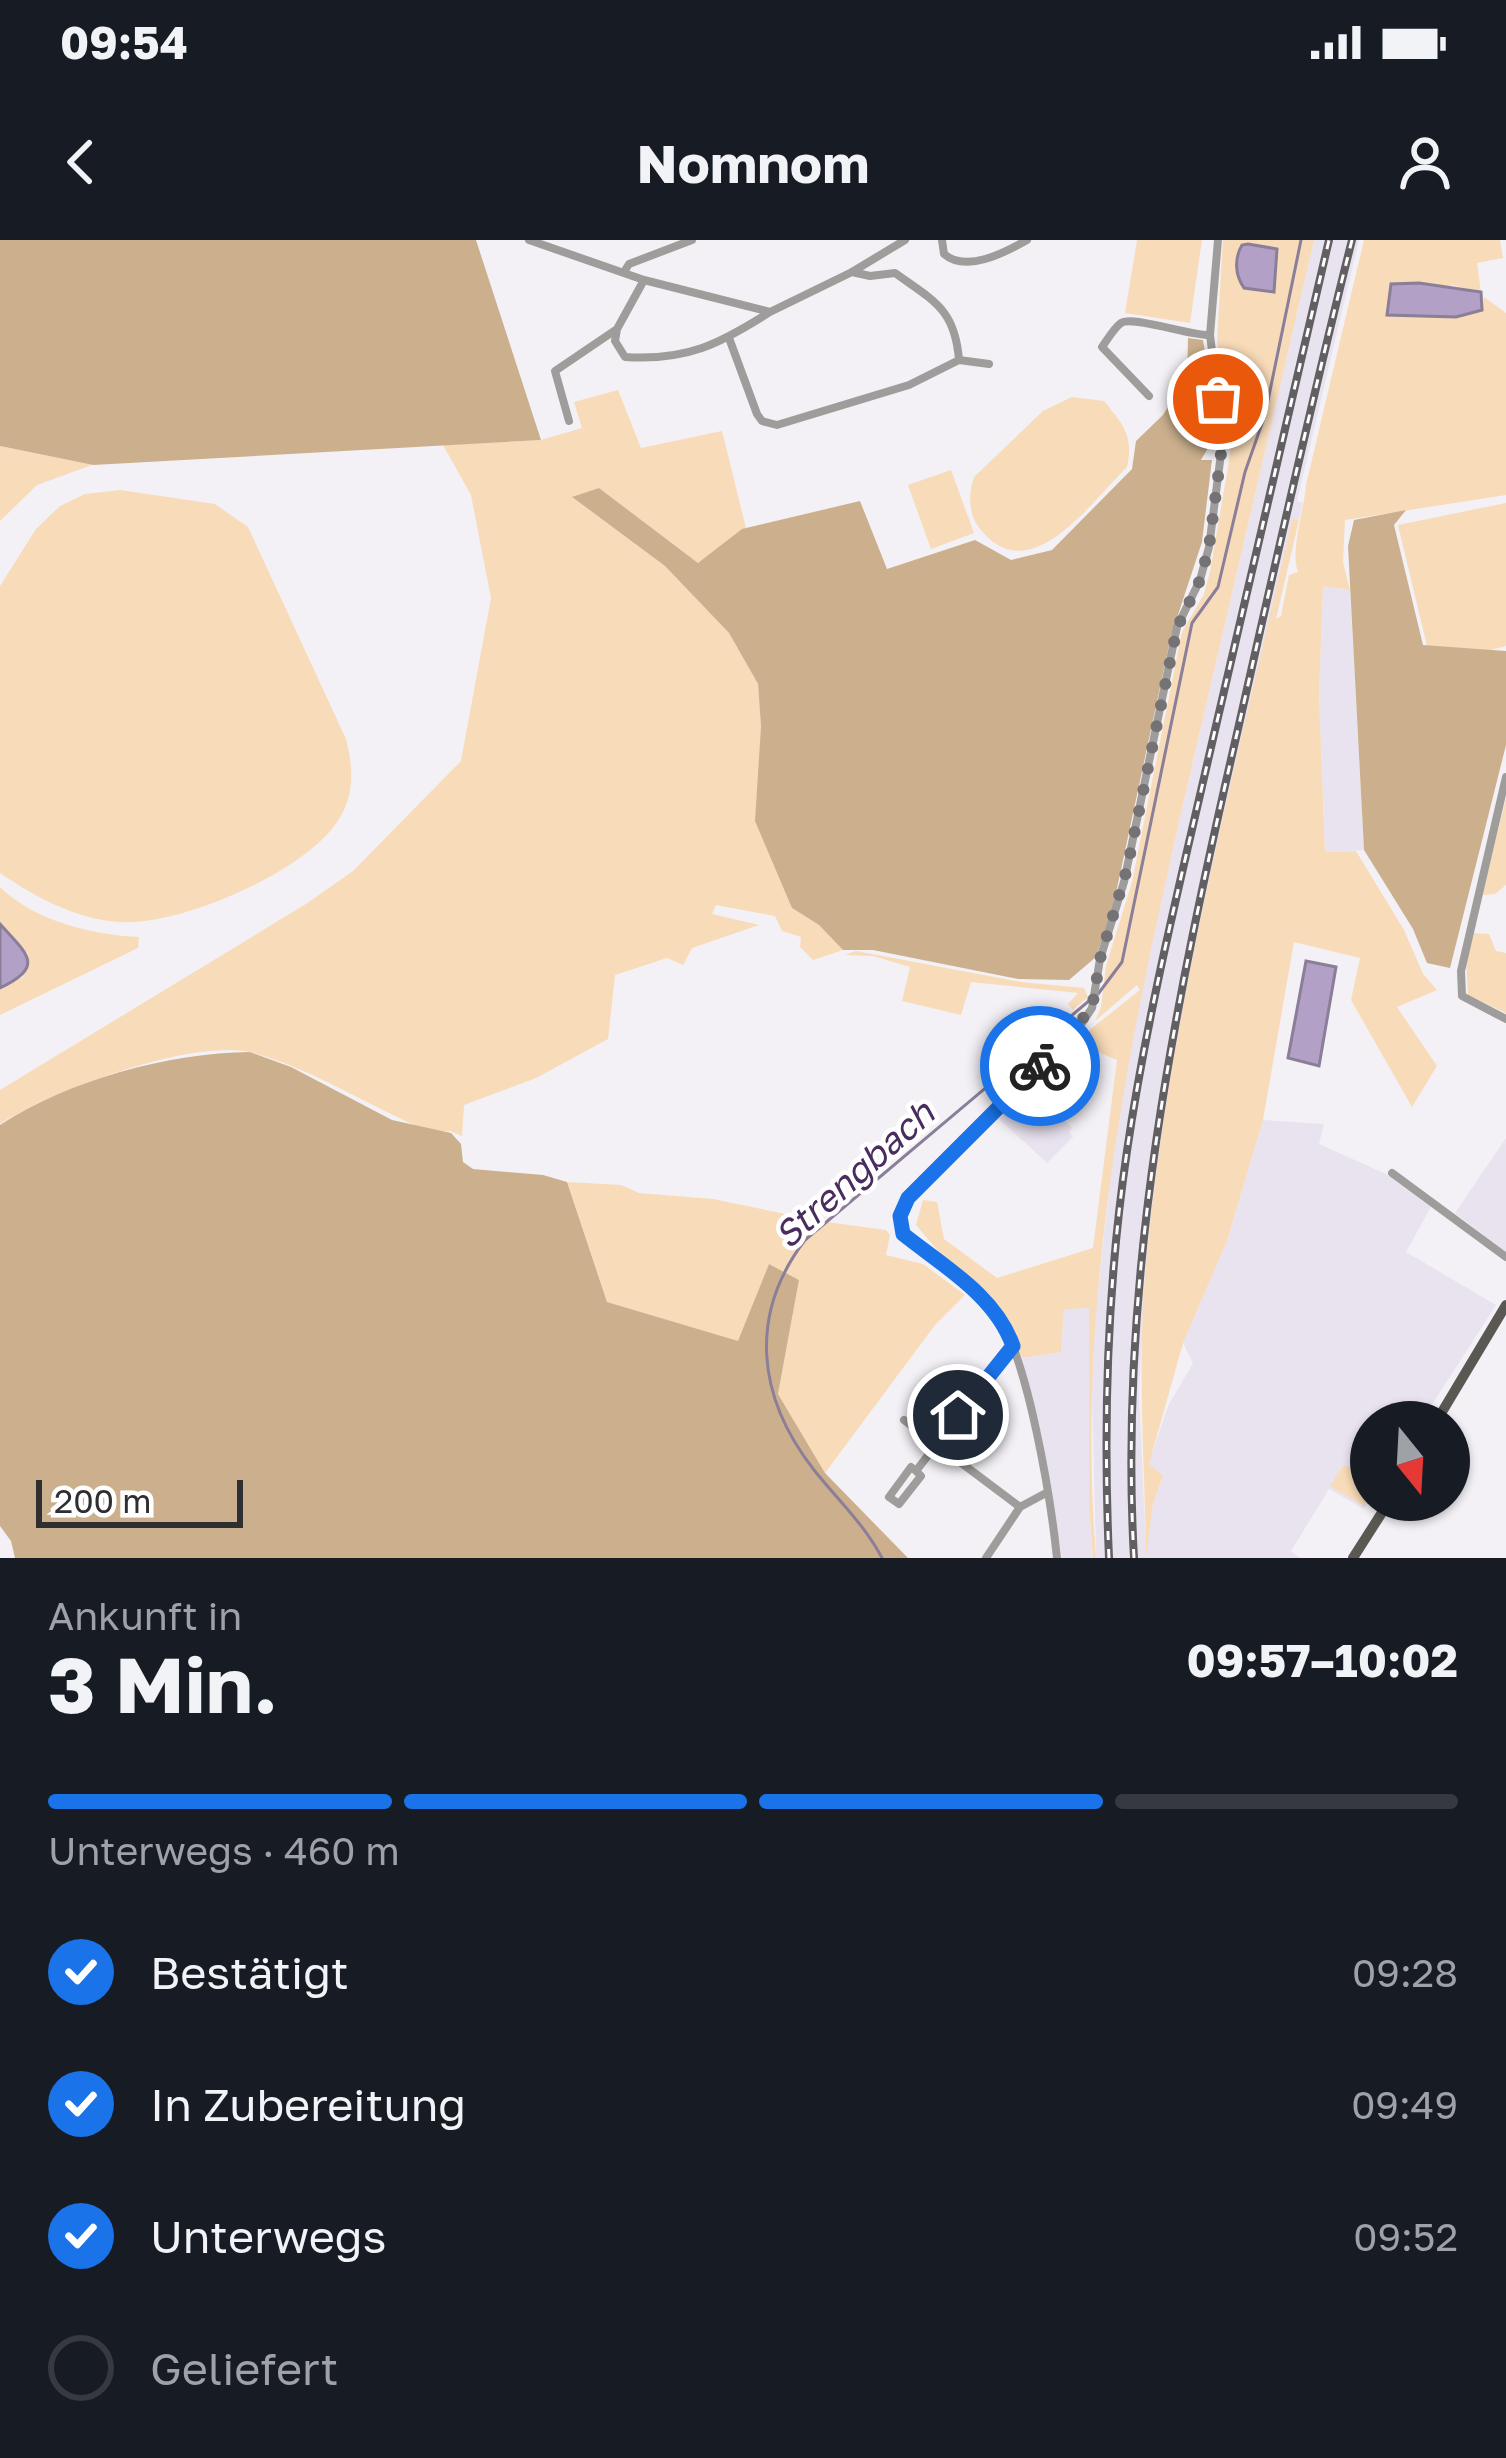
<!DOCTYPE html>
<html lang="de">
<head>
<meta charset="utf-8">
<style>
  :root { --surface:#171b24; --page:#242831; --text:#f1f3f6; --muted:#9ea1a6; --line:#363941; --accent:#1a73e8 }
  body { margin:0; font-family:"Golos Text",sans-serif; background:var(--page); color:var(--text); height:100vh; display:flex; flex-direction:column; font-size:45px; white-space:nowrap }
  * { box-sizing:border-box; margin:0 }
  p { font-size:39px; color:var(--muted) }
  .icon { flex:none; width:66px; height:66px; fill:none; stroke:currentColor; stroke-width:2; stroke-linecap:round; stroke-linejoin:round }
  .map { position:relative; height:1318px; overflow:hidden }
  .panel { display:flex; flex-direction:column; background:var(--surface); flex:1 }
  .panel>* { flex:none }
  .needle { width:78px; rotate:162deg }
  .buttons { position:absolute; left:1350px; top:1161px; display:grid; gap:24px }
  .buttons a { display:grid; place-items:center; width:120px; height:120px; border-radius:50%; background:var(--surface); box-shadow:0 3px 9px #0004; font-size:60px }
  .scale { position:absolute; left:36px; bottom:30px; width:207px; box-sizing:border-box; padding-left:12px; border:6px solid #2f2e30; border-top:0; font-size:33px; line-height:42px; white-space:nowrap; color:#2f2e30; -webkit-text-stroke:9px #fff; paint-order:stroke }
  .pin { position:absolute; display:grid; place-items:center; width:102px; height:102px; color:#fff; margin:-51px; border:6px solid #fff; border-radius:50%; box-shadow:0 3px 12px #0007 }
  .courier { position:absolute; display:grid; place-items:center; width:120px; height:120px; margin:-60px; border:9px solid #1a73e8; border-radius:50%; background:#fff; color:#222; box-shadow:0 3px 15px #0007 }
  .headline em { font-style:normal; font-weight:700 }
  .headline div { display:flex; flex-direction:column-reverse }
  .headline { display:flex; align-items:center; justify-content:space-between; height:204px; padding:0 48px }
  h1 { font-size:78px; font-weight:700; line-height:90px }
  .bar { display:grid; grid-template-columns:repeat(4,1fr); gap:18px 12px; align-content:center; height:144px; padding:0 48px }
  .bar i { height:15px; border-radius:9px; background:var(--line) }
  .bar .on { background:var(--accent) }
  .bar p { grid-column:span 4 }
  ol { padding:0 48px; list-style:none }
  li { display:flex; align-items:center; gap:36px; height:132px }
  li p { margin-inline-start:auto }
  li .icon { padding:12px; border-radius:50%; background:var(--accent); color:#fff; stroke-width:4 }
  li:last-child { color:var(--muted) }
  li i { width:66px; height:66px; border:6px solid var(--line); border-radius:50% }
  .status { display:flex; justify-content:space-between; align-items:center; height:84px; padding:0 60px; background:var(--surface); direction:ltr }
  .status svg { height:33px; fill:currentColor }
  header { display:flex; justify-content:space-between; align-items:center; height:156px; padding:0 48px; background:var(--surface); font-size:54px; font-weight:700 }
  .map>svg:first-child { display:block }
</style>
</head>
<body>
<div class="status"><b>09:54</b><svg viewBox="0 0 49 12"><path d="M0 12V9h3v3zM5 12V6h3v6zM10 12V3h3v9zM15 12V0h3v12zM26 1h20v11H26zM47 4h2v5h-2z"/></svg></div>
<header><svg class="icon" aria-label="back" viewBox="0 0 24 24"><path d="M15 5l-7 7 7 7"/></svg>Nomnom<svg class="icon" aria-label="person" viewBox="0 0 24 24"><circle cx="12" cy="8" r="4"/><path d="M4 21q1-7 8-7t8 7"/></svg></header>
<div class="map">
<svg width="1506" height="1318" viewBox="0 0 1506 1318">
  <rect width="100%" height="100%" fill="#f3f1f6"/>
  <path fill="#e9e3f0" d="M1314,0H1359L1297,261L1303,263L1299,280H1292L1187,750L1164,884L1145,1039L1139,1150L1146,1309L1153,1264L1163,1236L1148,1225L1168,1166L1193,1123L1183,1103L1227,1001L1263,880L1324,884L1319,904L1386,934L1431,967L1406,1012L1496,1065L1421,1182H1371V1259L1364,1269L1329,1249L1291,1311L1300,1318H1096L1092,1149L1096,1068L1116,887L1140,750Z
    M1323,345L1350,350L1364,610L1325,612L1319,455Z
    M1042,836L1069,859L1058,874L1072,888L1069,892L1073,897L1047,923L999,879Z
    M1506,898V1012L1455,973Z
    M1064,1068H1089V1266L1093,1318H1062L1041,1193L1022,1118L1061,1112Z"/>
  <path fill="#f8dbb8" d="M1137,0H1202L1190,83L1125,73Z
    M1223,0H1314C1273,177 1232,353 1191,530C1131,789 1075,1050 1096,1318H1093L1089,1266V1068L1064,1069L1061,1112L1022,1118L999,1066L939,1012L916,985L923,960L937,962L944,999L997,1038L1093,1008L1117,820L1086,807L1050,842L1042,836L1077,800L1140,750L1137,745L1095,781L1101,767L1106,726L1132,642L1182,392L1204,354L1210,332L1228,227L1232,194L1217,100Z
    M1364,0H1500L1503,18L1477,23L1481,52L1452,45L1387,74L1456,77L1482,70L1484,57L1506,73V255L1345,280L1343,322L1350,350L1323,346L1319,455L1325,612L1356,611L1404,690L1423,734L1437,750L1397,767L1437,826L1412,867L1351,760L1360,718L1294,702L1263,880L1227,1001L1183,1103L1149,1224L1163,1236L1153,1264L1146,1318C1145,1224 1137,1131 1145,1037C1167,780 1236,529 1292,279L1299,280L1276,379L1281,376L1289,335L1298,332C1290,311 1304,271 1306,245Z
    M618,150L641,208L722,191L746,288L698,323L599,248L573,258L665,326L729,393L758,444L761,487L792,668L819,685L843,710L813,720L800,707L801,697L782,691L775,676L716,665L712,674L759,685L692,708L683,725L667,718L615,735L608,799L536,838L464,865L462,896L450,891L431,892C372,868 315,830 254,813C194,797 52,851 0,884V850L306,664L353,631L461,521L491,358L471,255L443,205L541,200L582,188L574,162Z
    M1072,157L1104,161C1123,184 1134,196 1127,227C1091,262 1030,351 981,290C968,275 968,255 974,237L1043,171Z
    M0,206L92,225L37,245L0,281Z
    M951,230L974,293L931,309L908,245Z
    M120,250L215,264L248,287L346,499C353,526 355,554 339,579C308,631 179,687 119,682C76,679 35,657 0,633V346L36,289L60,266L85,254Z
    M1506,263V406L1490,410L1427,406L1398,285Z
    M1506,558V645L1495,654L1482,655Z
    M0,647C34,681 93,695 139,697L138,708L0,775V748L23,737L28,714L0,684Z
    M1471,693L1489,694L1496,711L1506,713V773L1468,755L1466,717Z
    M856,711L1021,742L1084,748L1088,757L1073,770L1068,764L1078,753L971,742L961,775L902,761L910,727L873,716L845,715Z
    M567,942L621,945L639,953L713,959L819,981L886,990L890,995L886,1015L923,1024L965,1055L935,1085L825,1233L778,1154L799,1040L769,1024L739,1102L607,1062Z
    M1343,1226L1371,1231V1254L1364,1266L1330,1246Z"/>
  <path fill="#ccb08d" d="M0,0H476L541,200L93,225L0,206Z
    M1188,98L1203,100L1213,158L1205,156L1195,194L1208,208L1201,220H1212L1202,302L1171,396L1113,667L1096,717L1069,740L1018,739L873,710H843L819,685L792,668L755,581L761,487L758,444L729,393L665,326L572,257L599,248L698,323L742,289L860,261L887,329L975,300L1011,320L1052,310L1132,229L1136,201L1163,175L1187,136Z
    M1406,270L1394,285L1423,405L1506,411V505L1450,728L1427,723L1413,689L1364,610L1348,306L1354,280Z
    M250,812L291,827L392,880L451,893L461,904L463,922L473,929L543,935L567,942L607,1062L738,1101L769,1024L799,1040L778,1154L825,1233L908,1318H15L11,1301L0,1286V885C69,840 168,813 250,812Z"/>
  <path fill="#b3a0c6" stroke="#8b7e99" stroke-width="3" d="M1248,4L1277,9L1274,52L1244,48C1235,35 1234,19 1242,5Z
    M1419,43L1481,52L1482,70L1456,77L1387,75L1391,44Z
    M0,684C27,714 46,726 0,748Z
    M1306,721L1336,727L1319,826L1288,818Z"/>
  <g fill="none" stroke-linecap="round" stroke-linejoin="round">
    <path stroke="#8b7e99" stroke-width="3" d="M1098,754L1122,722L1192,383L1218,347L1245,232L1265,175L1301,0
      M882,1318C865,1285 837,1259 814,1230C757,1157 748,1075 805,1000L1090,760"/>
    <path stroke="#9f9d9b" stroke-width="8" d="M529,0L644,40L770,72L852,32L905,0
      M942,0L944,14C966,33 1004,13 1027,0
      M624,32L629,24L692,0
      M617,89L615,101L625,117C687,121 720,104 770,72
      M729,98L757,174L762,181L777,185L909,145L959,120C955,69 934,61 895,33L870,36L852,32
      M959,120L989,124
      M1149,156L1102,107C1107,100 1114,88 1121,83C1132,75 1190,96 1210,95
      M569,181L555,131L617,89L644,40
      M1506,537L1461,731L1462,756L1506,779
      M1392,933L1506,1017
      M904,1180L1020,1267
      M916,1231L911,1227L889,1257L899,1264L921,1236L916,1231L1013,1105
      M986,1318L1020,1267L1046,1253
      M1057,1318C1051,1261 1028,1116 996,1073C973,1041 933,1018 903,994L900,976L908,959L1082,783L1092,768L1100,719L1124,642L1177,387L1200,340L1209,307L1223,198L1210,95L1218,0"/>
    <path stroke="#5b5854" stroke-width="10" d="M1436,1182L1506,1065
      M1353,1318L1390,1260"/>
    <defs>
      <path id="rail" d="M1109,1318C1103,1182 1107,1046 1127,911C1147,774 1181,639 1212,503C1251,335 1290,168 1329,0
        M1134,1318C1118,1035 1175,762 1238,489C1275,325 1311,162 1352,0"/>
    </defs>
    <use href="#rail" stroke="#615f62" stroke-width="8"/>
    <use href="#rail" stroke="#fff" stroke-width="3" stroke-dasharray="9" stroke-linecap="butt"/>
  </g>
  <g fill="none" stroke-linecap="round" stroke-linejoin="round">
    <path stroke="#747275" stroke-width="12" stroke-dasharray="0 21.6" d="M1040,826L1092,768L1100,719L1127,629L1177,388L1200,340L1209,307L1223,198L1218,159"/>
    <path stroke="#1a73e8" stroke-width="15" d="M958,1175L1013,1106C995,1055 943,1026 903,994L900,976L908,958L1040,826"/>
  </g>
  <g text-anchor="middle" stroke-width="9" stroke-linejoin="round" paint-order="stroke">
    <g font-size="36" font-style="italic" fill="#482d5e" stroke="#fff">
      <text transform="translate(854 934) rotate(-42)" y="13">Strengbach</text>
    </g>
  </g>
</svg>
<div class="buttons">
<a><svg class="needle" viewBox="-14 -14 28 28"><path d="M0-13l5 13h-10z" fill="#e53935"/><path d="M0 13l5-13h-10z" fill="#9ea1a6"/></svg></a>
</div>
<div class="scale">200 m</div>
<div class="pin" style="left:1218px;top:159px;background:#ea580c"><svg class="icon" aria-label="bag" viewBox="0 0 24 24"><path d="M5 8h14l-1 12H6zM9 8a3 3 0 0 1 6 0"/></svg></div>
<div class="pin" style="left:958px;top:1175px;background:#1f2937"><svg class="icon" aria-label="home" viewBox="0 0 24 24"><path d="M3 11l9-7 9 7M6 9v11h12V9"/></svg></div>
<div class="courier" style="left:1040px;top:826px"><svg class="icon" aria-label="bike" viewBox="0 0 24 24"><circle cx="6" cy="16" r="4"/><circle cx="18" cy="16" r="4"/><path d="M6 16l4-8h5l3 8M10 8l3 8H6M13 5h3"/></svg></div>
</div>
<section class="panel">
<div class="headline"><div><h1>3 Min.</h1><p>Ankunft in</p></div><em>09:57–10:02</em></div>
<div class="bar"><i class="on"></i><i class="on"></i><i class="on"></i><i></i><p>Unterwegs · 460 m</p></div>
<ol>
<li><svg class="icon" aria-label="check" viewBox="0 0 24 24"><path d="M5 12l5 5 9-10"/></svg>Bestätigt<p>09:28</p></li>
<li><svg class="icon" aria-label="check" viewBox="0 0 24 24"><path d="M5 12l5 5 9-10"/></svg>In Zubereitung<p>09:49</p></li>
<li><svg class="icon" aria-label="check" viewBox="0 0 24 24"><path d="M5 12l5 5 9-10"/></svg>Unterwegs<p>09:52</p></li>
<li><i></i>Geliefert</li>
</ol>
</section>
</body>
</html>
